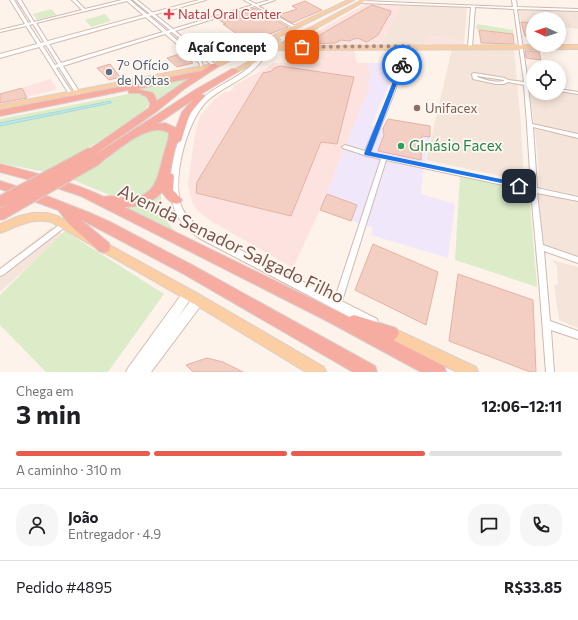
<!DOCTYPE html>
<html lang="pt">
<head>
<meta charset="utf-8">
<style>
  :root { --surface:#fff; --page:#f6f6f6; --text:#202124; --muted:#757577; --line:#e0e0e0; --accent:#e75c4f }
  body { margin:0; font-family:Commissioner,sans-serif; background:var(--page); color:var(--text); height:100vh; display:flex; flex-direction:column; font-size:15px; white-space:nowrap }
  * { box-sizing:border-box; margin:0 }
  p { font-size:13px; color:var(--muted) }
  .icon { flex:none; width:22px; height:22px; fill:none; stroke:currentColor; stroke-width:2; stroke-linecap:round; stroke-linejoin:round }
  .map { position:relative; height:372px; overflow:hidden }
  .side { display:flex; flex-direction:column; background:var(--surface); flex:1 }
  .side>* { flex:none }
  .needle { width:26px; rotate:273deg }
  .fabs { position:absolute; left:526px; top:12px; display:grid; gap:8px }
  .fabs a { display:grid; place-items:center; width:40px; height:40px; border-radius:50%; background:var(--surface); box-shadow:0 2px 10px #0003; font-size:20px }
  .pin { position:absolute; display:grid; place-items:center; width:34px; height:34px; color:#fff; margin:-17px; border-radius:8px; box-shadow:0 2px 6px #0006 }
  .courier { position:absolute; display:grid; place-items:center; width:40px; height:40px; margin:-20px; border:3px solid #1a73e8; border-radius:50%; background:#fff; color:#222; box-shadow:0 1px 5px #0007 }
  .bubble { position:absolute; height:28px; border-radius:14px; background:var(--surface); box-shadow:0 2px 10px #0003; font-size:13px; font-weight:700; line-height:28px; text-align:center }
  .head em { font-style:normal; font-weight:700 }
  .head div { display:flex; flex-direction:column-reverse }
  .head { display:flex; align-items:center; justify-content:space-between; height:68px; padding:0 16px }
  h1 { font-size:26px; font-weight:700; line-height:30px }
  .bar { display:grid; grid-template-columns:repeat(4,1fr); gap:6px 4px; align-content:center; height:48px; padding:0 16px }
  .bar i { height:5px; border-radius:3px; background:var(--line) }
  .bar .on { background:var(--accent) }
  .bar p { grid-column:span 4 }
  .line { display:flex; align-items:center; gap:10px; padding:0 16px; border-top:1px solid var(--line) }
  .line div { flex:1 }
  .round { display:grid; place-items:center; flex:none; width:42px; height:42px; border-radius:16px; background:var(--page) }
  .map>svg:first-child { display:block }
</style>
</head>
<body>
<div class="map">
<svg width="578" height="372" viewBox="0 0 578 372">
  <rect width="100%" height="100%" fill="#fdf3eb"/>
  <path fill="#f5e4d9" d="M400,5L467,7L464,42L428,35L423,46H380Z
    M518,9L578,11V29L559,27V19H533V23L521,22Z
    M452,49H514L521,125L524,181L426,160Z
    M529,86H533V93H559V91L578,94V135L534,125Z
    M535,129L578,138V196L540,187Z
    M538,192L578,202V257L544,246Z
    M52,227L64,235L0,292V268Z
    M552,260L578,267V328L559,320L554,286L558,284L557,266Z"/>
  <path fill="#fde3df" d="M365,4L400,5L380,46H292Z
    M427,35L464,42L463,46L450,44L438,46L424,44Z
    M322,50H354L357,63H368L371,75V84L320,210L293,268L211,221L197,210L192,202L188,184L191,162L195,134L200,116L214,100L225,92L230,91L234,88L233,86L267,68L273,63H323Z
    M50,79L57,88L55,90L26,97L22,88Z"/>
  <path fill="#f0e7fa" d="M368,63H398L371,126L430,137L423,170L421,194L455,204L448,258L371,235L373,228L320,210L371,84L367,83L371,75Z"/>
  <path fill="#dcecc8" d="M51,9L57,15L37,20L33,14Z
    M105,14L111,21L91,27L85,20Z
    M477,24L513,30V34L476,29Z
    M191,77L157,103V98C151,91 145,89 136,89Z
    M134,93C152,96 152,105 139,116L74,157L45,172L0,163V119Z
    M161,129L168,132L170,136L159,184L150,194L124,201L71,179L144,131Z
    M460,176L529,191L537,287L455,260Z
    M161,192C161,212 165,222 179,235L124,207Z
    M65,231L164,294L108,372H46L0,325V295Z"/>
  <path fill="#bee8e8" stroke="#a4d9da" d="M111,101V103L0,126V123Z"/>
  <path fill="#f3cec2" stroke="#e6b2a2" d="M305,1L322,10L292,23L278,15L297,9L292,6Z
    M372,5L391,11L390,15L388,17L378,35L367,42L357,38L349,41L341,40L335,43L304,44Z
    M255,8L288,27L254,40L256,42L243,46L234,39L241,37L223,24H226L219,20Z
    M521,22L533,23V37L525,36Z
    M479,30L513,34L514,44L481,43Z
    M525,51H539L541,60L526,58Z
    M183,53L193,63L177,67L167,58Z
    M110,64L120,77L109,80L97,68Z
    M280,66L354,77L337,144L321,142L291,216L196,193L197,182L263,73L272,71L274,68Z
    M22,88L27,98L0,103V94Z
    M388,119L430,126V137L422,136L421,160L378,151L384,135L383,128Z
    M327,194L357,205L351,221L320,210Z
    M373,244L438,272L426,325L355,290Z
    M458,274L533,300L536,372H530L449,341Z
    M207,358L223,362L243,372H193L186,365Z"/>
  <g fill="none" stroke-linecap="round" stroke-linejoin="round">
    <defs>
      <path id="street" d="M10,0H14L28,23L31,22L17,0H21L34,22L82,10L72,0H76L85,9L122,0H130L167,31L170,30L133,0H137L173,29L253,5L244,0H248L256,4L270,0H275L258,6L297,27L294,28L255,6L175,31L216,65V67H214L172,32L169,33L202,62L203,69H201L199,63L165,34L63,66L80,93V94H76L59,67L56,68L73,94L71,95L69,94L26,26L0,32V30L25,24ZM127,1L163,32L61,63L36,23ZM33,24L58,64L55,65L29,25Z
        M512,0H516L517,7L578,9V11L517,9L528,83L533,84V86H528L532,124L578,134V138L533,127L537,188L578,197V201L537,193L543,245L578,257V263L544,251L550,321L578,331V339L551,330L554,372H546L539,281L531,191L386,160L341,304L340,307L337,308L334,307L333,304L381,159L367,156L343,148L342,147L345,145L365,151L389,96L408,45L411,46L393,96L370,153L531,187L527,125L524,85L508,82L504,84H496L473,79L472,74L474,73L505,78L508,80L524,82L514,9L475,7L472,47L470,48L468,47L471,7L362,3L360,2L362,1L513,7ZM477,76L504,80V81C495,83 486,80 477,77Z
        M559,89L578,92V94L559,91Z
        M63,222L65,223L66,225L65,227L3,275L0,276V269Z"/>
      <path id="secondary" d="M199,0H206L0,58V54Z
        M258,58L263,59C249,79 224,85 207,101C186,122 171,181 182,208C187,218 197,226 205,232L377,319L378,323L377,327L373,328L369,327L199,238C188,230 178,220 174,208C163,178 180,121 202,99C219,83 244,77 258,58Z
        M188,290L192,291L193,295L177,319L194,296L198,295L202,296L203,300L202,304L151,372H126L128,368L184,291Z"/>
      <path id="primary" d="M348,0H354L217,67L0,109V105L213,64Z
        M362,0H367L285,46L578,45V49L278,50L237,72L232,71L272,49L269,47L270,42L276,39H280V41L275,44L276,46Z
        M33,213H47L57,216L202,296L324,367L326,372H306L194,304L51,222C32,217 17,227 0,233V224L19,216Z
        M391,327L476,367L478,372H457L387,337L385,333L387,329Z"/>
      <path id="highway" d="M212,64H215L219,66L184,89L156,112L91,157L86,153L87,151L149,108L150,103L147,97L139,93H129L128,90L0,116V110L202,71ZM190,78L157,101L153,93L137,89Z
        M232,69H235L239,71L201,94L205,96L190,113L181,141L176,144L170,173L173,174L174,177L173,190L182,200L180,203C172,206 166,198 162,192C152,203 139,207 124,207L349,317L354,315L396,328L399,333L396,338L393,340L444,366L446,372H421L329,322L81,196L45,184L0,172V164C35,173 71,181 104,197C111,194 123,199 131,198C156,196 158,176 163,157C165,149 169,140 169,133C150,120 117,151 101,162H93L92,159L93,156L195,90ZM194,99L182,112L176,128L165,123L157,124Z
        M0,181L44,195L90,213L110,222L192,265L375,366L377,372H353L182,273L80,219L109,243L110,247L109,251L104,253L99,251L70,225L58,210L0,189Z"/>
    </defs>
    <use href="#street" stroke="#d0b9af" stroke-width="2"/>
    <use href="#secondary" stroke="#d6bbaf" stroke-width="2"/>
    <use href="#primary" stroke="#d9d0cd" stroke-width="2"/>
    <use href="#highway" stroke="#d9d0cd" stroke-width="2"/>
    <use href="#street" fill="#fff" fill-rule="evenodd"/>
    <use href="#secondary" fill="#fff" fill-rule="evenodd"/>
    <use href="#primary" fill="#fbcea4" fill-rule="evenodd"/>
    <use href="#highway" fill="#f7aca2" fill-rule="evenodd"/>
    <defs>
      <path id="highway-bridge" d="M0,202L91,153
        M0,215L97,159"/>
    </defs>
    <use href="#highway-bridge" stroke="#d9d0cd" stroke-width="13" stroke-linecap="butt"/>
    <use href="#highway-bridge" stroke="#f7aca2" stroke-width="11"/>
  </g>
  <path fill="#1a73e8" d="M400,64L404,65L371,152L519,183L522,186L521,187L365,155L364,154Z"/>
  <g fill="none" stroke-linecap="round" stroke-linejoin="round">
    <path stroke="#a78d84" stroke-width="4" stroke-dasharray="0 7.2" d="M302,47L409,46L402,65"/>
  </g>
  <path fill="#e0444e" stroke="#fff8f2" stroke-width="1.5" d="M167 8h4v4h4v4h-4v4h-4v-4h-4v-4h4z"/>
  <circle fill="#5c6f8a" stroke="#fff8f2" stroke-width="1.5" cx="109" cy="72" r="4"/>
  <circle fill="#8d6e63" stroke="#fff8f2" stroke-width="1.5" cx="417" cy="108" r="4"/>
  <circle fill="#2e9e5b" stroke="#fff8f2" stroke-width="1.5" cx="401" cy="146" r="4"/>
  <g text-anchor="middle" stroke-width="3.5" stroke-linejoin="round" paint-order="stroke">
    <g font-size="13" fill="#be3a42" stroke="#fff8f2" text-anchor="start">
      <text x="178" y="19">Natal Oral Center</text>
    </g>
    <g font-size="13" fill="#4e5e75" stroke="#fff8f2" text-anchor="start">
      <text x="117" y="70">7º Ofício<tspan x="117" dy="15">de Notas</tspan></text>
    </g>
    <g font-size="13" fill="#785e54" stroke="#fff8f2" text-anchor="start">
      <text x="425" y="113">Unifacex</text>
    </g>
    <g font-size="15" fill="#27864d" stroke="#fff8f2" text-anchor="start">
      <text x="409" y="151">GInásio Facex</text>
    </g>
    <g font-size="18" fill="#79564c" stroke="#fff8f2">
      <text transform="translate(231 244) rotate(26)" y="6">Avenida Senador Salgado Filho</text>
    </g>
  </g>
</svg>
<div class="fabs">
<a><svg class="needle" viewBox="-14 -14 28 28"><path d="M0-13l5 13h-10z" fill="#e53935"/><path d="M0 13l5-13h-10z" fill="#757577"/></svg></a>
<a><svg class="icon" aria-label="locate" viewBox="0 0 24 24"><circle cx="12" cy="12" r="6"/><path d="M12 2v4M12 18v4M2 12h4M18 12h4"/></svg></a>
</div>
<div class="pin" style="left:302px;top:47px;background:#ea580c"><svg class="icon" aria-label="bag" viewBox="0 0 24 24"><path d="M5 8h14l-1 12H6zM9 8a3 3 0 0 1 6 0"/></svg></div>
<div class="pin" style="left:519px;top:186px;background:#1f2937"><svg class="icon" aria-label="home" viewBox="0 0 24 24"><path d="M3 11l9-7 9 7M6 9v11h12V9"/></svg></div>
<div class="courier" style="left:402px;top:65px"><svg class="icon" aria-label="bike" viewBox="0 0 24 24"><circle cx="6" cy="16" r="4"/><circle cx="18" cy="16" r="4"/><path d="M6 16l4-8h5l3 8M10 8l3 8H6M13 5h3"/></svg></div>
<div class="bubble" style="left:176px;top:33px;width:102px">Açaí Concept</div>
</div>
<section class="side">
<div class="head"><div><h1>3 min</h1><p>Chega em</p></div><em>12:06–12:11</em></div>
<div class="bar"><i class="on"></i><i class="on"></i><i class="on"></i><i></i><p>A caminho · 310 m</p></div>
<div class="line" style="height:72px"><a class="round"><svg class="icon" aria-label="person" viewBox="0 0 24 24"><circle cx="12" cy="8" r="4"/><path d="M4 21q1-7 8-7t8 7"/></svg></a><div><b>João</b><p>Entregador · 4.9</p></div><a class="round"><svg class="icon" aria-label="chat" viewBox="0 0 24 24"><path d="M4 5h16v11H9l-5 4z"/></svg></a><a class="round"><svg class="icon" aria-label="phone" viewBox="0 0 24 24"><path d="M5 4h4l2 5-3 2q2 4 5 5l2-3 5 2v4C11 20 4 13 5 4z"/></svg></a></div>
<div class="line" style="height:52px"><div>Pedido #4895</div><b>R$33.85</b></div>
</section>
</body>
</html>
